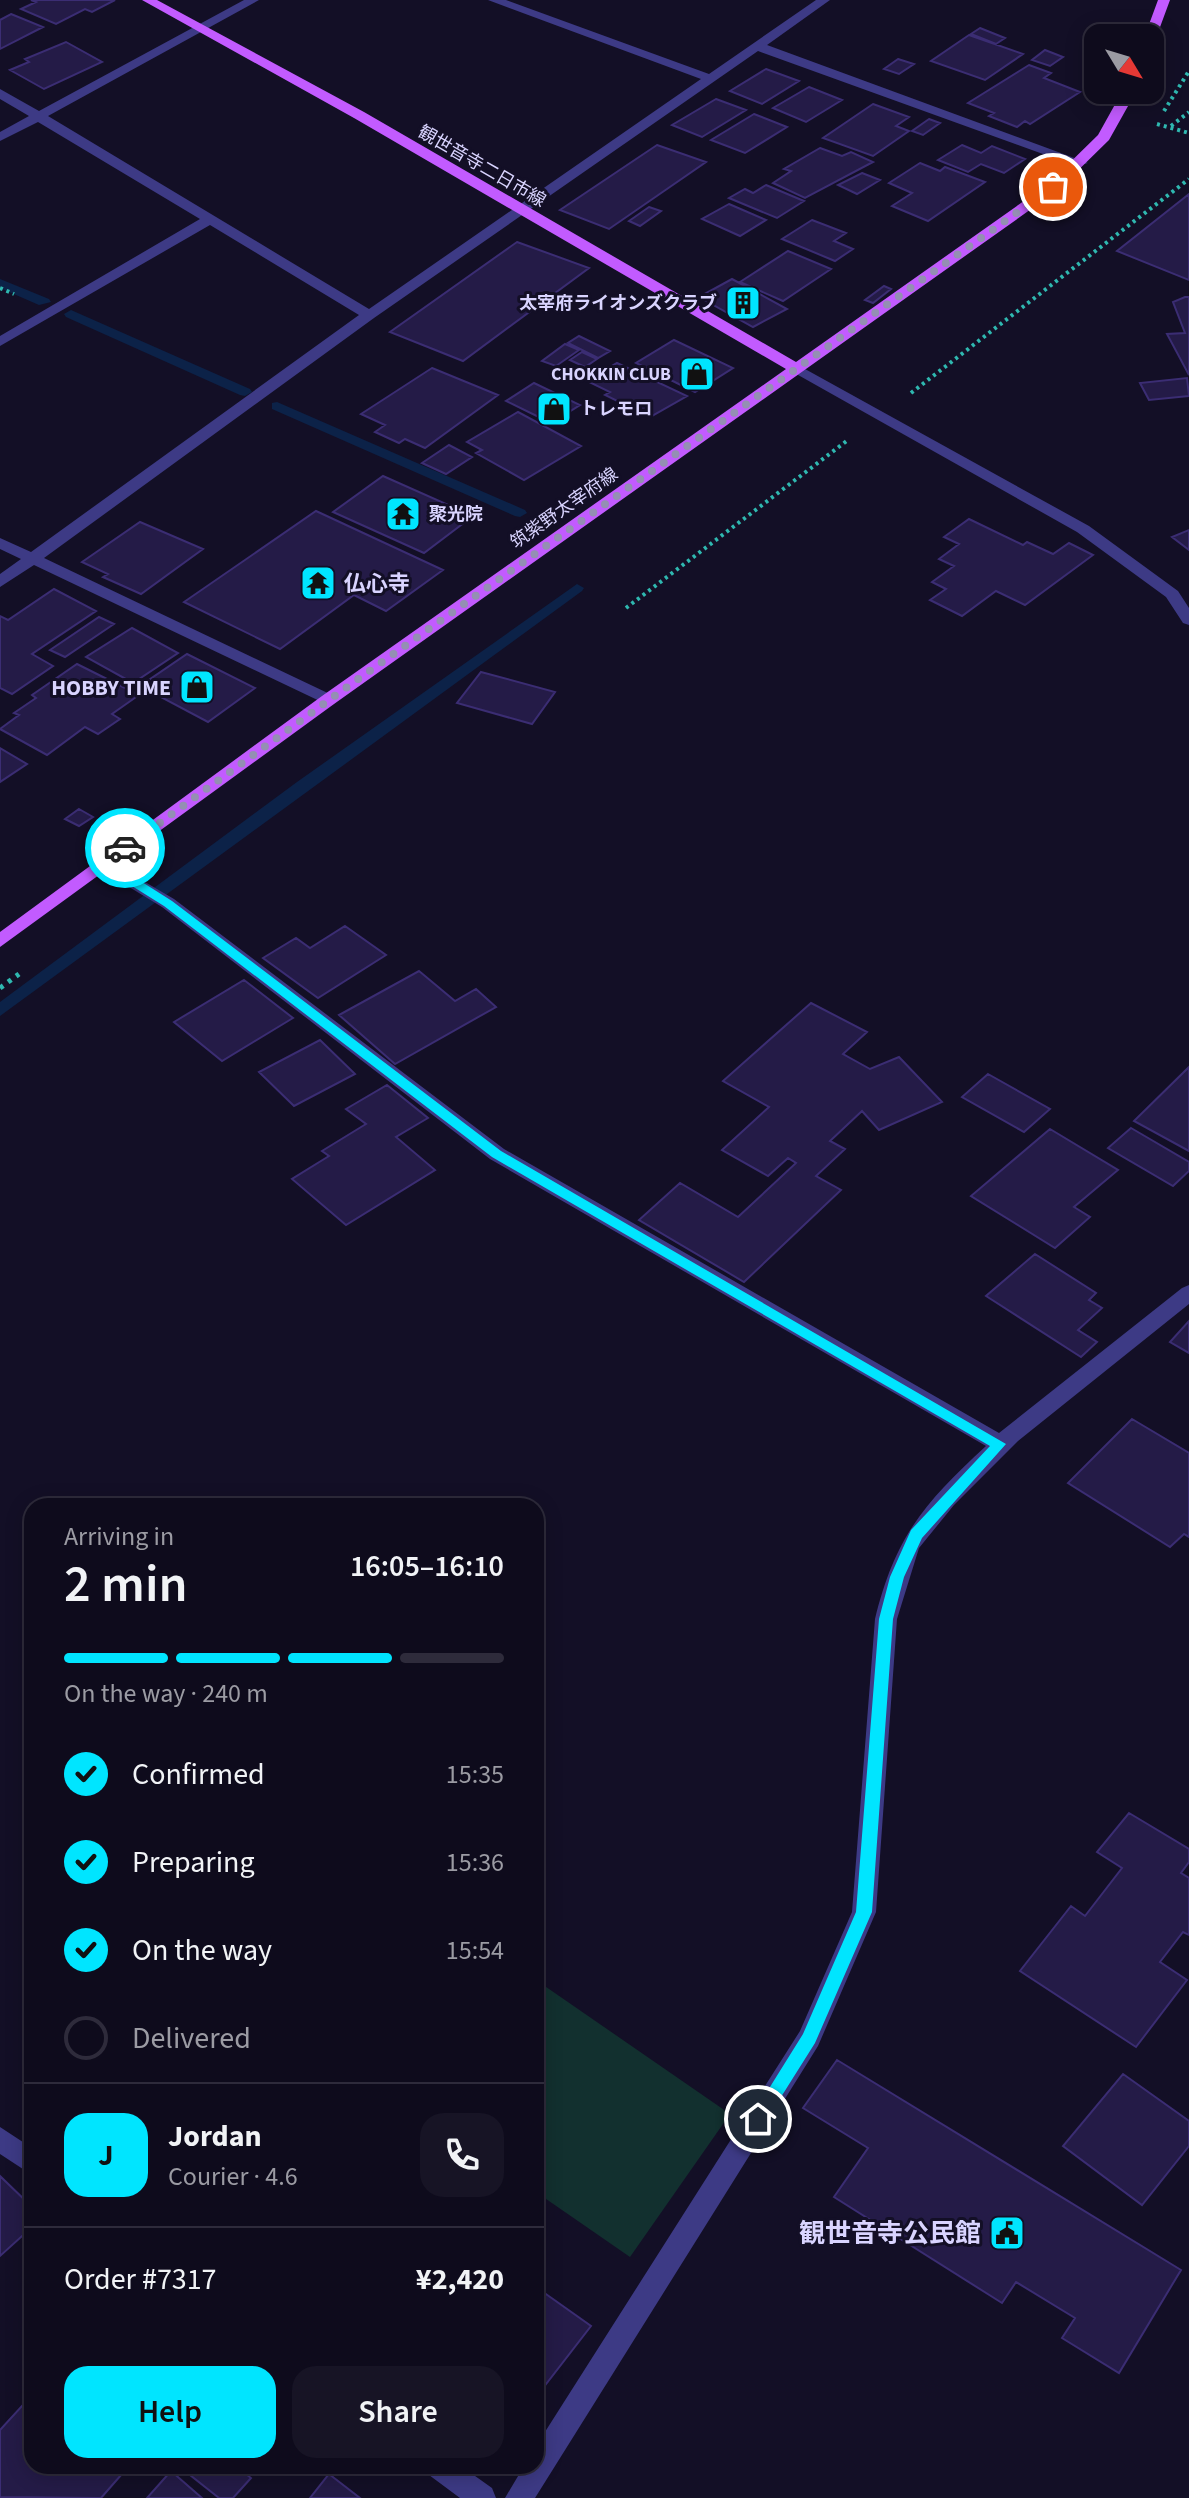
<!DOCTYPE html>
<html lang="en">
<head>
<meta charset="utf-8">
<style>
  :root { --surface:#0e0b1c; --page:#171425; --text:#f1f3f6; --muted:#9b9ba3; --line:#2e2b3b; --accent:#00e5ff }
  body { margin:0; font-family:"Source Sans 3","Noto Sans JP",sans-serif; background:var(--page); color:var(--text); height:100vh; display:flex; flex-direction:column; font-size:30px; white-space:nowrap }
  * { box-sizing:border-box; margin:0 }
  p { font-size:26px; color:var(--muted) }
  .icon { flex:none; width:44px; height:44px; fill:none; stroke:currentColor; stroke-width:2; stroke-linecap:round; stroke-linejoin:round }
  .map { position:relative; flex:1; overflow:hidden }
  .sheet { position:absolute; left:24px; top:1498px; width:520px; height:976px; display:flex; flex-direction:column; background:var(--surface); border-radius:24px; box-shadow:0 4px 20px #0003,0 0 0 2px var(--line) }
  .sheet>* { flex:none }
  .needle { width:52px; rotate:128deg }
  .buttons { position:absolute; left:1084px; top:24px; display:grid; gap:16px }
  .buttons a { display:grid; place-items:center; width:80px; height:80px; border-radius:16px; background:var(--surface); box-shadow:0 4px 20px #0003,0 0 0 2px var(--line); font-size:40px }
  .pin { position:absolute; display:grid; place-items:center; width:68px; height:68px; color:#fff; margin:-34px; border:4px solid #fff; border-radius:50%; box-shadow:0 2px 8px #0007 }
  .courier { position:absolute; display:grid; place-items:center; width:80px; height:80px; margin:-40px; border:6px solid #00e5ff; border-radius:50%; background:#fff; color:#222; box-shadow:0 2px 10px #0007 }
  .head em { font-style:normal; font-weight:600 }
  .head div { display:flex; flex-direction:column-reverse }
  .head { display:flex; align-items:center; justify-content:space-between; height:136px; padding:0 40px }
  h1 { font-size:52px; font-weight:600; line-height:60px }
  .bar { display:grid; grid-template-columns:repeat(4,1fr); gap:12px 8px; align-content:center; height:96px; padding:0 40px }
  .bar i { height:10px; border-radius:6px; background:var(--line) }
  .bar .active { background:var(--accent) }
  .bar p { grid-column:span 4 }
  .line { display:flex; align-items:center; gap:20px; padding:0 40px; border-top:2px solid var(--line) }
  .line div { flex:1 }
  .round { display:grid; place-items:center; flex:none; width:84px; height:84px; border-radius:24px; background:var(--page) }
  ol { padding:0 40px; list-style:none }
  li { display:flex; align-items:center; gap:24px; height:88px }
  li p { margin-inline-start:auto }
  li .icon { padding:8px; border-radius:50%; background:var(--accent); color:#111; stroke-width:4 }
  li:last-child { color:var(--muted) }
  li i { width:44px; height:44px; border:4px solid var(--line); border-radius:50% }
  .primary-button { display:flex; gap:16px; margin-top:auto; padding:16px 40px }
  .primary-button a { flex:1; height:92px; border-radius:24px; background:var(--accent); color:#111; font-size:32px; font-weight:600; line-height:92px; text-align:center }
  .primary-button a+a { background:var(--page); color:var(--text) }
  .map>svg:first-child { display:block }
</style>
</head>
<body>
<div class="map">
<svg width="1189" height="2498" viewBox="0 0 1189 2498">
  <rect width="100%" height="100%" fill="#130f26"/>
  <path fill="#12302f" d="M536,1980L730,2114L630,2257L536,2192Z"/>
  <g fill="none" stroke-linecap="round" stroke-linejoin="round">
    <path fill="#0c2248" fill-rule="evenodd" d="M0,279L49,299L51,302L39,305L0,288Z
      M71,310L250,389L252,392L245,396L240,395L66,317L64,314Z
      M277,402L525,510L527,513L520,517L515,516L272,409V403Z
      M577,584L584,588L582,591L0,1016V1002L297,782Z"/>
  </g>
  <path fill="#241b47" stroke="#3b2d73" stroke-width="2" d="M31,0H115L92,12L85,9L56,24L21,9L36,2Z
    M11,14L43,27L0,49V20Z
    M980,28L1005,38L996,44L971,34Z
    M969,35L1023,54L985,80L931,61Z
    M66,42L102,62L44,89L10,70L29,62L25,59Z
    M1045,50L1063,57L1050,66L1032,60Z
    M898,59L914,64L899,74L884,69Z
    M1029,65L1051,73L1044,78L1080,92L1030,124L1025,121L1017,127L989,116L994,113L968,103Z
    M766,69L799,81L762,104L730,91Z
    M809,87L842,100L806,122L773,108Z
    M716,99L746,110L702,137L672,125Z
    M873,104L909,117L896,126L909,131L873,156L823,138Z
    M754,114L787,127L745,153L711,140Z
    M929,119L940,123L923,135L912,131Z
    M657,145L706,162L609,229L560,210Z
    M962,145L981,153L992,146L1025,159L1004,173L981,164L968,172L938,160Z
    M820,148L842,156L851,152L873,162L805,198L773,183L791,171L784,169Z
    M920,163L940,171L945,167L985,182L928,221L892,206L912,193L889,183Z
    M862,173L880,180L857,194L838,185Z
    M766,185L804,201L777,218L729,198L745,189L753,193Z
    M1189,194V280L1117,251Z
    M729,204L766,220L740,236L702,219Z
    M649,207L661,211L640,226L629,221Z
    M812,220L846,233L834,241L853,249L835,261L782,239Z
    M517,242L589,268L463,361L390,332Z
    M788,251L831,269L783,301L740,282Z
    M732,279L787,309L753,327L699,297Z
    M884,286L891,289L873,303L865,300Z
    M1185,297H1189V375L1167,334L1185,333L1173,302Z
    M579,336L610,351L598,358L568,343Z
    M674,340L733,368L695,392L636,363Z
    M565,344L579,350L556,366L542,361Z
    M582,352L597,359L585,367L570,360Z
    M617,363L687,396L650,417L605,395L610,392L587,381Z
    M432,368L498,395L425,448L405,439L399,443L375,432L385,425L361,414Z
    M1187,378L1189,396L1149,400L1140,383Z
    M534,383L580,405L551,423L506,401Z
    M518,412L581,446L524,480L476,453L482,450L467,442Z
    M449,445L472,457L446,474L422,463Z
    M383,476L473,516L424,553L333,512Z
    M316,511L443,570L386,611L354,595L280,649L184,602Z
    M969,519L1023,545L1027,542L1053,554L1069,543L1093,555L1025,605L996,591L962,616L930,600L946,589L932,582L954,566L939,559L959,544L944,537Z
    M140,522L203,549L141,594L103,577L108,574L82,562Z
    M1189,530V550L1172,537Z
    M54,589L96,611L32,654L53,666L12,694L0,688V616L8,620Z
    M99,617L114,624L65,657L50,650Z
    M132,628L178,653L133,683L86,657Z
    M187,654L255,688L208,722L140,686Z
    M77,664L139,695L112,714L120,719L98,734L85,727L47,755L0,729L19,715L14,713L36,698L32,695Z
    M481,672L555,692L532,724L457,703Z
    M0,748L27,764L0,782Z
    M79,809L93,817L79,826L65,819Z
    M345,926L386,955L318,998L263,958L296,938L310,948Z
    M419,971L455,1001L476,989L496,1007L395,1064L339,1015Z
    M244,980L293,1018L222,1061L174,1022Z
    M811,1003L867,1032L843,1054L870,1069L899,1057L942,1102L879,1130L862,1111L830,1141L845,1149L816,1176L841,1190L744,1282L639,1220L680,1183L738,1217L796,1163L788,1158L768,1176L722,1150L769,1107L723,1081Z
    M320,1040L355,1074L294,1106L259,1072Z
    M1189,1067V1151L1134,1121Z
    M988,1074L1050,1109L1024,1132L962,1097Z
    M387,1085L428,1118L396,1137L435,1170L346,1225L292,1179L329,1156L322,1151L366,1124L346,1109Z
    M1131,1128L1189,1162V1171L1173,1186L1108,1148Z
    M1050,1129L1118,1170L1074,1207L1090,1217L1055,1248L971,1196Z
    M1035,1254L1096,1293L1089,1300L1102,1308L1078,1330L1097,1342L1081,1357L986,1296Z
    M1189,1321V1353L1170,1342Z
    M1132,1419L1189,1453V1537L1184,1534L1170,1547L1068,1483Z
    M1129,1813L1189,1849V1862L1181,1873L1189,1878V1935L1183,1932L1160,1962L1187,1980L1136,2047L1020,1971L1071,1906L1085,1916L1122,1868L1097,1852Z
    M837,2060L1181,2270L1119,2373L1062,2338L1075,2318L1016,2282L1002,2303L834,2197L868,2148L803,2108Z
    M1123,2074L1189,2121V2146L1142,2205L1063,2146Z
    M0,2176L32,2207V2227L0,2256Z
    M536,2287L591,2326L536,2397Z
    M32,2395V2466H129L101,2498L0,2497V2430Z
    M189,2466H236L251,2478L233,2498H219L185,2471Z
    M171,2471L202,2498H147Z
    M329,2474L360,2498H310Z"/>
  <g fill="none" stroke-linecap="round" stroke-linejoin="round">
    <path stroke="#2fb8b0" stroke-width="4" stroke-dasharray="3 4" stroke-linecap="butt" d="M1164,111L1189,71
      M1157,124L1189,133
      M1171,126L1189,112
      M0,288L14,294
      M911,393L1189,179
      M626,608L848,440"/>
    <path stroke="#2fb8b0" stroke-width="5" stroke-dasharray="4 6" stroke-linecap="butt" d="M0,988L19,974"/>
    <path fill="#3d3a85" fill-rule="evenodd" d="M244,0H259L48,116L369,309L701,79L488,0H506L709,74L816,0H830L767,45L1088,163L1076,166L758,51L374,318L44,558L334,696V704L328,705L34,565L0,587V574L21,559L0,549V538L31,552L359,315L210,225L0,346V336L200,219L38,122L0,141V132L29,116L0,99V89L39,111Z
      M796,364L1089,526L1178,591L1189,608V625L1183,623L1166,597L1077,532L791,371V365Z
      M104,858L174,899L504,1149L999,1433L1182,1288L1189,1285V1304L1018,1441L954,1505L919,1548L897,1619L876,1912L818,2046L535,2498H505L524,2466H536V2446L800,2031L852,1912L875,1619C895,1537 924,1503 986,1446L490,1159L162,907L98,868L95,864Z
      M0,2127L32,2148V2175L0,2154Z
      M425,2466H461L492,2488L496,2498H460L429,2475Z"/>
    <path fill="#c25bff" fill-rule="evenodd" d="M142,0H157L364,112L796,362L1048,184L1098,135L1123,90H1137L1109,140L1058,190L334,704L0,947V932L322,696L786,369L354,118Z
      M1158,0H1170L1156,38L1150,42V38H1144Z"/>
  </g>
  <path fill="#00e5ff" d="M121,845L131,848L112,863L172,901L501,1151L1006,1444L922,1538L904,1577L893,1619L872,1912L815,2043L764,2124H752L750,2119L803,2034L856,1912L879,1619L890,1577L911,1530L990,1446L492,1157L164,906L100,866V861Z"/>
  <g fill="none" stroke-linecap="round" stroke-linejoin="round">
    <path stroke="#948fb3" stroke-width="8" stroke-dasharray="0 14.4" d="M125,848L354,682L1053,187"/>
  </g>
  <defs>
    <symbol id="building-square" viewBox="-11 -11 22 22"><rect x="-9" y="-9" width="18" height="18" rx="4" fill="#00e5ff" stroke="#130f26"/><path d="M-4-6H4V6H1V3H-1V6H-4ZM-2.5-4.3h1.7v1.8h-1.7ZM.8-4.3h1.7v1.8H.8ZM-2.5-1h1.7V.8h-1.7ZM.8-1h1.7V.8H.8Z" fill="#111"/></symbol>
    <symbol id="shop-square" viewBox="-11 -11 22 22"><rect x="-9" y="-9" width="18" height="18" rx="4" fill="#00e5ff" stroke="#130f26"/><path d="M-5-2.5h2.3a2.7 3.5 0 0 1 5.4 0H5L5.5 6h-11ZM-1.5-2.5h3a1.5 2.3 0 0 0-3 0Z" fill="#111"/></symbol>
    <symbol id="temple-square" viewBox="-11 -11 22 22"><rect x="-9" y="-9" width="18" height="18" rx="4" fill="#00e5ff" stroke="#130f26"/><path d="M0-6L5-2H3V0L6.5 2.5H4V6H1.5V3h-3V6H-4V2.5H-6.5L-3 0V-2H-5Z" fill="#111"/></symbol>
    <symbol id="civic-square" viewBox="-11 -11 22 22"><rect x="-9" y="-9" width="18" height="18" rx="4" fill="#00e5ff" stroke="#130f26"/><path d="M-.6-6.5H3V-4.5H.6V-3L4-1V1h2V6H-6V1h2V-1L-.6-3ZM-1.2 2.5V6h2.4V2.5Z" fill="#111"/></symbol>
  </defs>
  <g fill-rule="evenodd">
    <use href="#building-square" x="723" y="283" width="40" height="40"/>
    <use href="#shop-square" x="677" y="354" width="40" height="40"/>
    <use href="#shop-square" x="534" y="389" width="40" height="40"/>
    <use href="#temple-square" x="383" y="494" width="40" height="40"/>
    <use href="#temple-square" x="298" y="563" width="40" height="40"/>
    <use href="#shop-square" x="177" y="667" width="40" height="40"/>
    <use href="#civic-square" x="987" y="2213" width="40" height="40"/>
  </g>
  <g text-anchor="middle" stroke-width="6" stroke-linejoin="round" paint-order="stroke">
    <g font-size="18" fill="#d9d4ff" stroke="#130f26">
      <text transform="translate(482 166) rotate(30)" y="6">観世音寺二日市線</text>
      <text transform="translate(564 508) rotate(-35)" y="6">筑紫野太宰府線</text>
    </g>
    <g font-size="18" font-weight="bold" fill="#d9d4ff" stroke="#130f26" text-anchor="end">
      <text x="717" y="309">太宰府ライオンズクラブ</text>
      <text x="671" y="380">CHOKKIN CLUB</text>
      <text x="580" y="415" text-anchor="start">トレモロ</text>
      <text x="429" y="520" text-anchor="start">聚光院</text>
    </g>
    <g font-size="22" font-weight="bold" fill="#d9d4ff" stroke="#130f26" text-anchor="start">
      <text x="344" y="591">仏心寺</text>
      <text x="171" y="695" text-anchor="end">HOBBY TIME</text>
    </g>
    <g font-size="26" font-weight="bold" fill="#d9d4ff" stroke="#130f26" text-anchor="end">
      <text x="981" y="2242">観世音寺公民館</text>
    </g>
  </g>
</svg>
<div class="buttons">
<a><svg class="needle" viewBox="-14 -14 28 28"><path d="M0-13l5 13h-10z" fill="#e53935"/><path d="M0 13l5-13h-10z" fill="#9b9ba3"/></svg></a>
</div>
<div class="pin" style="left:1053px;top:187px;background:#ea580c"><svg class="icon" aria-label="bag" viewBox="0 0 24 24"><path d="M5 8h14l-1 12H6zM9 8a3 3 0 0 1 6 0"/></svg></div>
<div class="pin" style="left:758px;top:2119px;background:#1f2937"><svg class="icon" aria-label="home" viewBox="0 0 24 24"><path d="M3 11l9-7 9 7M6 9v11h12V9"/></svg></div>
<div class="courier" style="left:125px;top:848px"><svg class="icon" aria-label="car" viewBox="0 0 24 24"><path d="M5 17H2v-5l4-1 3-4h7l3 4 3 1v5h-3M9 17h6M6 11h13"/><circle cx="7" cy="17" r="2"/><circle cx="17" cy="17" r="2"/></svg></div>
<section class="sheet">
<div class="head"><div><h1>2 min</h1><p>Arriving in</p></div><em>16:05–16:10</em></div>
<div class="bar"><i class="active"></i><i class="active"></i><i class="active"></i><i></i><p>On the way · 240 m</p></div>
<ol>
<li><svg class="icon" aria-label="check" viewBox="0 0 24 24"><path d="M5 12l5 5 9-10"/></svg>Confirmed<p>15:35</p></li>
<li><svg class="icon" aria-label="check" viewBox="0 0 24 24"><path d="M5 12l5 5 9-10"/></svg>Preparing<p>15:36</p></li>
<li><svg class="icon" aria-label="check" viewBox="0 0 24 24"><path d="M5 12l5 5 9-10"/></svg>On the way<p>15:54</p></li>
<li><i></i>Delivered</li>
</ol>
<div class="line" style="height:144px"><b class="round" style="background:var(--accent);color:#111">J</b><div><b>Jordan</b><p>Courier · 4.6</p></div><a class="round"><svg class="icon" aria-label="phone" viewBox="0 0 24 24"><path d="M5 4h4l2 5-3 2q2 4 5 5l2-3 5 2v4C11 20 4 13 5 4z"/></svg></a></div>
<div class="line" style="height:104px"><div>Order #7317</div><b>¥2,420</b></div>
<div class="primary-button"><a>Help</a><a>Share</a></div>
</section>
</div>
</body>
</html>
